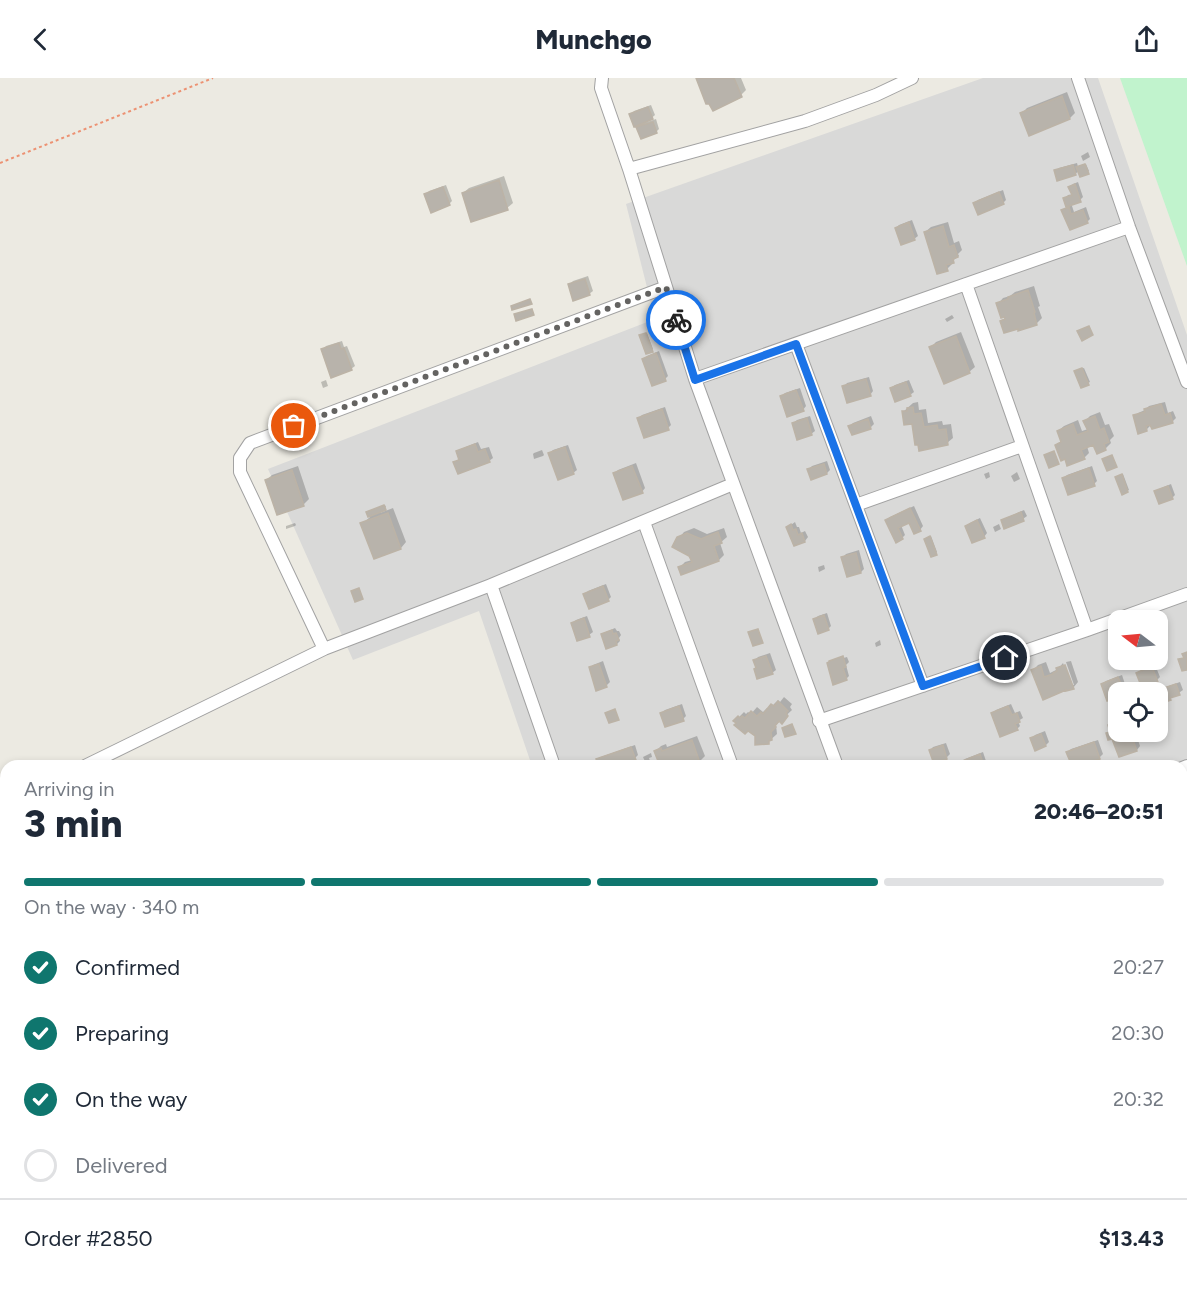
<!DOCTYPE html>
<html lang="en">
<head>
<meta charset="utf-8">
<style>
  :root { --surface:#fff; --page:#f2f2f3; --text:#1f2937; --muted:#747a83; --line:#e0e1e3; --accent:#0f766e }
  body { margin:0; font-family:Figtree,sans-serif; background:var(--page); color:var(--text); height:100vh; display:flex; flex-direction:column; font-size:22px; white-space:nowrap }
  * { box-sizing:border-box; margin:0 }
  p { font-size:20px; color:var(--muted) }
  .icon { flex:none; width:33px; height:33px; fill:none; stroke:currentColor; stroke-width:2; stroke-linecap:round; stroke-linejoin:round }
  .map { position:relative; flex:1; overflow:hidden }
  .panel { position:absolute; left:0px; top:682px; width:1188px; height:530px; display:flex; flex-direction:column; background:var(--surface); border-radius:18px 18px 0 0; box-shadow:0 3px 9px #0003 }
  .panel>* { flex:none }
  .needle { width:39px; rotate:286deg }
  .buttons { position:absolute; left:1108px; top:532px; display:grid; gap:12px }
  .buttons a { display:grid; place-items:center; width:60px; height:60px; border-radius:12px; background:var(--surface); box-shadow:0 3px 9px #0003; font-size:30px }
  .pin { position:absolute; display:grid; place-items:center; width:51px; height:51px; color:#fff; margin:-26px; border:3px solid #fff; border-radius:50%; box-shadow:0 2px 6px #0007 }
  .courier { position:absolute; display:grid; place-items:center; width:60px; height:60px; margin:-30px; border:4px solid #1a73e8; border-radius:50%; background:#fff; color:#222; box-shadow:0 2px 8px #0007 }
  .headline em { font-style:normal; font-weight:800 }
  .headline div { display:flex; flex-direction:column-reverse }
  .headline { display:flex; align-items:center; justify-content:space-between; height:102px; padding:0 24px }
  h1 { font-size:39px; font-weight:800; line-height:45px }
  .bar { display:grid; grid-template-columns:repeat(4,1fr); gap:9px 6px; align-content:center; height:72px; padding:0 24px }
  .bar i { height:8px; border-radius:4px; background:var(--line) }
  .bar .on { background:var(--accent) }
  .bar p { grid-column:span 4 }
  .line { display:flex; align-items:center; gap:15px; padding:0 24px; border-top:2px solid var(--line) }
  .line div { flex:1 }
  ol { padding:0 24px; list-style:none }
  li { display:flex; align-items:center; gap:18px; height:66px }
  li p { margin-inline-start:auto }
  li .icon { padding:6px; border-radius:50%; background:var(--accent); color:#fff; stroke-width:4 }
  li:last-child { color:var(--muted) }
  li i { width:33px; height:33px; border:3px solid var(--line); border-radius:50% }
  header { display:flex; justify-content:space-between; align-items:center; height:78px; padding:0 24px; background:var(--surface); font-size:27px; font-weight:800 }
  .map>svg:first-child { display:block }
</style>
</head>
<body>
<header><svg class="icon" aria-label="back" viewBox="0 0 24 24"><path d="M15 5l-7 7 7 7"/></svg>Munchgo<svg class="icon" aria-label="share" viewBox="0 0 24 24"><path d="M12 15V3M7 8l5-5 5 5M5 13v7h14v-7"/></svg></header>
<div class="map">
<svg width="1187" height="1211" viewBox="0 0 1187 1211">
  <rect width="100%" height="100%" fill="#eceae2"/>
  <path fill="#d9d9d8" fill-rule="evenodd" d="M983,0H1098L1187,257V1211H0V973L6,970V1206H1182V688H532L479,533L353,582L268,391L655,241L626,126ZM1119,543H1158V582H1119ZM1119,615H1158V654H1119Z"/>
  <path fill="#c1f3cd" d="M1120,0H1187V188Z"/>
  <path fill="#0003" d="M698,0H741L746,12L741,17Z
    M1067,14L1075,35L1070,40L1022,35L1027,30Z
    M651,27L655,37L647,44L656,41L659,51L656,54L638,50L645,43L631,37L634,33Z
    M1088,74L1090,79L1083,83L1081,78Z
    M1077,85L1078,89L1086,86L1089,93L1088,94L1079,93L1075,96L1056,93L1059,90Z
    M504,98L513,125L507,130L463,115L469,110Z
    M1078,104L1083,119L1080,122L1071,125L1074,134L1086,129L1090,141L1087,144L1063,133L1068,129L1065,121L1068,117L1073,116L1070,109L1073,106Z
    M446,107L452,123L449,126L426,117L429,113Z
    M1003,112L1006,122L1003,125H975L978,122Z
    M912,142L918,158L914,161L896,150L899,147Z
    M948,144L954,165L959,163L962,172L958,176L959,178L951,184L952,186L947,191L925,154L931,149Z
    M588,198L593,213L589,216L569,207L573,203Z
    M1034,208L1040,228L1038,229L1042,240L1037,245L1019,251L1002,243L1006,240L998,226L1003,220L1010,218L1015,214Z
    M952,237L954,240L947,244L945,241Z
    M961,254L975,289L969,294L931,269L936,264Z
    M647,255L653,271L652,272L642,257Z
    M342,263L344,269L347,268L355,288L351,291L323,272L326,268Z
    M659,273L668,298L665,301L644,281L647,278Z
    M1084,290L1090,304L1082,308L1077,292Z
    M869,299L873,313L870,317L844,309L847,305Z
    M326,302L328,308L323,310L321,304Z
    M909,302L914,314L910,317L891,310L895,307Z
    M800,310L806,328L803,332L782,318L785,315Z
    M918,324L919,332L926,331L928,345L942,343L943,347L951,346L953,360L947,365H919L913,344L903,334L913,325Z
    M1165,324L1168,335L1173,333L1176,340L1172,344L1152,346L1146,352L1135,338L1138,335L1145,332L1149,328Z
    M665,329L671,347L668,350L639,340L642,337Z
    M1100,334L1105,347L1109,346L1114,358L1110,362L1111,365L1106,370L1097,374L1094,366L1087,368L1089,375L1084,380H1065L1057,367L1062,362L1058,353L1064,348L1078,342L1082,353L1088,351L1085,343L1090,338Z
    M810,338L815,353L811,356L794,345L797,342Z
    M871,338L874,346L871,349L853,356L850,348L853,345Z
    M478,364L481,371L489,369L493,380L489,383L455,384L460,380L458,374L461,371Z
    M568,367L577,392L573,395L550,375L553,372Z
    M542,372L544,377L543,378L534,381L533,376L534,375Z
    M827,383L830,392L827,395L809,391L812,388Z
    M636,385L645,410L642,414L615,395L618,392Z
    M298,388L309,421L303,427L266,402L272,397Z
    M1092,388L1097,403L1094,406L1064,400L1067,397Z
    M989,394L990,399L986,401L984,396Z
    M1017,394L1020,401L1014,404L1011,398Z
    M1123,396L1129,412L1122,415L1118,398Z
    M1171,406L1175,417L1172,420L1156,414L1159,411Z
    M385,427L386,429L380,435L393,430L406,464L401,470L375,479L362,446L370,439L368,434L369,433Z
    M914,428L923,448L920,452L909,443L901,447L905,457L902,460L887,442L890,439Z
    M1024,432L1027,438L1023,441L1002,443L1006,440Z
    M980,440L987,455L984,459L967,448L970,445Z
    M795,444L797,449H799L801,455L805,453L808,459L805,463L794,467L788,449Z
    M295,445L296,447L295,448L286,451V448Z
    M999,446L1001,451L995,454L993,449Z
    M694,450L707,456L724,450L727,459L720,465L724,477L719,482L682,495L680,489L685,484L692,482L679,460L684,454Z
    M931,458L937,474L936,475L927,460Z
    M859,472L864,491L861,494L843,479L846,476Z
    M824,487L825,491L819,494L818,489Z
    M606,506L611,519L608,522L585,517L588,513Z
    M827,535L831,548L828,551L815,541L818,538Z
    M587,538L593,554L589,557L573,545L576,542Z
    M615,550L617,553H619L621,557L619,560L620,563L617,566L602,557L606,554Z
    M880,562L881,567L876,569L875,565Z
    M770,575L776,592L772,595L758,589L755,583L758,579Z
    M847,579L849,584L846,587L849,598L846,601L830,584Z
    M603,583L610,604L606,608L590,590L593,587Z
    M1071,583L1078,604L1073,610L1043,620L1033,592L1038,587L1046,584L1050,595L1058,591L1063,585L1071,607H1074L1066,584Z
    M1154,584L1160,599L1157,602L1138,595L1147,587Z
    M1122,597L1127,612L1124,615H1119V617L1102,606L1106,603Z
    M1180,604L1183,612L1170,621L1159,613L1163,610Z
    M784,619L792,626L790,629L792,632L776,647L777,656L768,664L756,658L735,643L744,634L746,636L748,634L751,636L757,629L763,634L767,630L769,631L778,622L780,624Z
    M682,626L686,638L683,641L662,635L665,632Z
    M1011,626L1015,635L1020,633L1023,640L1018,643L1020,648L1017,651L993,635L996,632Z
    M1119,642V654H1128L1130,658L1136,656L1140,668L1137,672L1120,678L1113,659L1108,656L1111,652L1110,647L1113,644Z
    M1045,653L1049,664L1046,667L1036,671L1032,661L1035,657Z
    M697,658L705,678L699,684L686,688H680L679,687L671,688L670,686L656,673L661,668L666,666L667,669Z
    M1098,662L1103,676L1099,680L1091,683L1092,685L1088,688H1073L1068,674L1071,671Z
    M946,665L950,676L947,679L934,684L930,673L933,669Z
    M635,667L638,677L635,680L611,688H600L598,682L601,679Z
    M983,674L987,686L984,688H963L962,684L965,681Z
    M651,675L652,679L649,680L650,683L646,686L643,679Z
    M1187,717V733L1182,722Z
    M557,1206H574L576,1211H556L559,1209Z
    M1070,1207L1073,1211H1063Z"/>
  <path fill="#b8b3ab" stroke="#bcb3a6" stroke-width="1.5" d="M696,0H734L742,19L713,33L709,26H706Z
    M1062,18L1070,41L1029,58L1020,35Z
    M648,29L653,41L634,49L629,36Z
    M653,44L657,55L641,61L636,49Z
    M1085,86L1089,96L1080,99L1076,89Z
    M1073,87L1076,97L1057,103L1054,92Z
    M499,102L508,132L471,144L462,115Z
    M1075,106L1081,124L1066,129L1063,120L1072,117L1068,109Z
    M443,109L450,127L431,135L424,116Z
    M999,114L1004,126L978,137L973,125Z
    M1069,129L1071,136L1083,132L1088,145L1070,152L1061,132Z
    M909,144L915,162L901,167L895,150Z
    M943,148L949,169L954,167L958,179L953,181L954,185L946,187L948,193L937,196L924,154Z
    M585,201L590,217L573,223L568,206Z
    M1028,212L1035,234L1034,235L1037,247L1018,253V251L1004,255L1000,243L1005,241L1004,239L1001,240L996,225L1008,221V219Z
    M530,221L532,226L512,232L511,228Z
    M532,231L534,237L516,243L514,236Z
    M1089,248L1093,257L1082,263L1077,253Z
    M646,255L653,274L646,276L639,257Z
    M956,258L970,295L944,306L929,269Z
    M339,265L341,271L344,270L352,292L331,300L321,271Z
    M656,275L666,303L652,308L642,281Z
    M1082,290L1089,307L1081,310L1074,293Z
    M866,301L871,318L847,325L842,308Z
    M906,304L911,318L895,324L890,310Z
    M796,312L804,333L787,339L780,318Z
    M1161,326L1165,337L1170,335L1173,345L1152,351L1150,347L1146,348L1147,353L1138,356L1133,337L1145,334L1144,331Z
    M913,329L914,336L921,335L924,349L937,347L938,352L946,351L948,367L919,373L918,367H915L912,346L904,347L902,333H907V330Z
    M662,331L669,352L644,360L637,340Z
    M1095,338L1100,352L1104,350L1109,364L1104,366L1106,372L1097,376L1093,367L1081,372L1085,381L1067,388L1065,381L1061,383L1055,367L1061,364L1057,353L1073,346L1077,357L1088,353L1083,343Z
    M807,340L812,357L797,362L792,345Z
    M868,341L871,351L852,357L848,348Z
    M475,366L478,374L485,371L490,384L458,396L453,384L459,382L456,373Z
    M565,369L574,396L558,402L548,375Z
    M1054,373L1059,386L1049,390L1044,377Z
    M1112,377L1117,389L1107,393L1102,381Z
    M824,386L827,396L811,402L807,391Z
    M632,388L643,415L623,422L613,395Z
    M1089,390L1095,408L1068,417L1062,400Z
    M292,392L304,428L277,437L265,402Z
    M1122,396L1128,414L1122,417L1115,399Z
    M1168,408L1173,421L1159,426L1154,413Z
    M384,427L386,432L368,439L366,434Z
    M910,430L921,453L914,456L909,445L898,450L903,461L896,465L885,442Z
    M1021,434L1024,443L1004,451L1001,442Z
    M388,435L401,471L374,481L360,445Z
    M977,442L985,460L972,465L965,448Z
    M791,446L793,452L796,451L798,457L802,455L805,464L794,468L786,449Z
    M718,454L722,465L714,468L719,483L681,497L678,489L692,484L689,478L672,469L677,459L687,455L701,461Z
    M930,458L937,477L931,479L924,461Z
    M856,475L861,495L847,499L841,479Z
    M603,508L609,523L589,531L583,516Z
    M359,510L363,521L355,524L351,513Z
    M824,537L829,552L818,556L813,541Z
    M584,540L590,559L577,563L571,545Z
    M758,551L763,565L753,568L748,554Z
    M612,552L613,556L616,555L619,562L616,563L617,567L606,571L601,556Z
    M1187,574V592L1182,593L1178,581L1184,580L1182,576Z
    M766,578L773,596L757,601L754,591L756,590L753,582Z
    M843,578L846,589L843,590L847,602L833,607L827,585L829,584V583Z
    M599,586L607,609L596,613L589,589Z
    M1151,586L1158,604L1142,610L1136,595L1143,592L1142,590Z
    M1065,587L1074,611L1066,613V612L1043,622L1031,592L1041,588L1044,599L1053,596V595L1057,593L1056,590Z
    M1118,599L1125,615H1119V619L1107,623L1101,606Z
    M1176,606L1180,617L1170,620L1171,622L1162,625L1158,612Z
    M778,623L788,633L786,635L788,638L782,646L779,643L775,648L776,649L771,654L772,662L769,663V666L755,667V658L748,653L745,656L734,647L736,645L733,643L738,638L740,640L742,638L745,640L751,633L757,638L761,634L763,636L771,626L774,628Z
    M679,628L684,643L665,649L660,635Z
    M1008,628L1012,637L1017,635L1020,644L1015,646L1018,652L1000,659L991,635Z
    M615,631L619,642L609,645L605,635Z
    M1119,643V654H1124L1127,661L1132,659L1137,673L1119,679L1112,661L1108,662L1106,655L1110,654L1108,647Z
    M792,646L796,656L785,659L782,650Z
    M1041,656L1046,668L1035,673L1030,660Z
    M692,662L700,685L690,688H660L654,673L661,670L662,673Z
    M1094,664L1100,681L1088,685L1089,688H1072L1066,674Z
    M943,667L947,681L934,686L929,672Z
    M631,669L636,682L616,688H599L596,681Z
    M980,676L984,688H962L960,684Z
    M6,1010V1047L0,1049V1013Z"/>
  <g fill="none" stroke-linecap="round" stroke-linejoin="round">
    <defs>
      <path id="minor" d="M602,0L601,10L629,91L695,301L837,688
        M1078,0L1129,149L1187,304
        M629,91L805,43L876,17L912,0
        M966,206L1087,552
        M666,209L250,365L240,380V394L324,571L491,507L733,406
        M796,266L923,608
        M695,301L1129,149
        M856,427L1022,368
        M644,444L732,688
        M491,507L554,688
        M819,643L1087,552L1187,516
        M85,688L324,571
        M1182,690L1187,688
        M0,732L6,729
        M1182,877L1187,875
        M0,985L6,982
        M1182,1082L1187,1090
        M0,1104L6,1116
        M0,1190L6,1187
        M50,1206L53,1211
        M419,1206L421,1211
        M604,1206L607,1211
        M1004,1206L1008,1211
        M1133,1206L1136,1211
        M153,1211L163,1206
        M873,1211L882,1206"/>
    </defs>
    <use href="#minor" stroke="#a2a2a2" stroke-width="14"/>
    <path stroke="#ec9273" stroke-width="2" stroke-dasharray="3 3" stroke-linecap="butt" d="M0,85L213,0"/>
    <use href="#minor" stroke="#fff" stroke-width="12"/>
  </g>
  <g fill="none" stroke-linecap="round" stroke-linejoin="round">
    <path stroke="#646361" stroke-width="6" stroke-dasharray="0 10.8" d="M294,348L666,209L676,242"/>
    <path stroke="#1a73e8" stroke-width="8" d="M676,242L695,302L796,266L923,608L1005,580"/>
  </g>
</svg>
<div class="buttons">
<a><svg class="needle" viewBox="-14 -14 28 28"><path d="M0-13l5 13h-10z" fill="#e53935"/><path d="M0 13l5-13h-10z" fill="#747a83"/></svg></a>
<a><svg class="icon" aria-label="locate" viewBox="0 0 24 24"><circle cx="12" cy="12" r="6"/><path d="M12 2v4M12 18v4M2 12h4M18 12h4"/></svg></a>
</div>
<div class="pin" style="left:294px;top:348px;background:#ea580c"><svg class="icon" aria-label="bag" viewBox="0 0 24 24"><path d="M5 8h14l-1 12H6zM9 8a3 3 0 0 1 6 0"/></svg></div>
<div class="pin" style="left:1005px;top:580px;background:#1f2937"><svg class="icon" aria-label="home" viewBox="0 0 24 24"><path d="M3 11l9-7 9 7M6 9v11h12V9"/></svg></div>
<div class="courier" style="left:676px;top:242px"><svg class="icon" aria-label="bike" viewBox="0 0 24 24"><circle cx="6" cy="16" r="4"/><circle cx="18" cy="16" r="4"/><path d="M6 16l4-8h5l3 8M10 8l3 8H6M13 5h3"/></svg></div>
<section class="panel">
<div class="headline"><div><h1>3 min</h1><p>Arriving in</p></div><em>20:46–20:51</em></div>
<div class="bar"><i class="on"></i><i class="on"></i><i class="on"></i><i></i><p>On the way · 340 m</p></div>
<ol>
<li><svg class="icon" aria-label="check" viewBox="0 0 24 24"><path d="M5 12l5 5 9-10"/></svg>Confirmed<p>20:27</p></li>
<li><svg class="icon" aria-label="check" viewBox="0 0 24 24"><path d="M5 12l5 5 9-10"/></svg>Preparing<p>20:30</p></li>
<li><svg class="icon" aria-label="check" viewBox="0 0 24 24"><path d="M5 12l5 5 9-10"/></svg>On the way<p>20:32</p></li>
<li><i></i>Delivered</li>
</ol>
<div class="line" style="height:78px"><div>Order #2850</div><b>$13.43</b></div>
</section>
</div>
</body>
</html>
